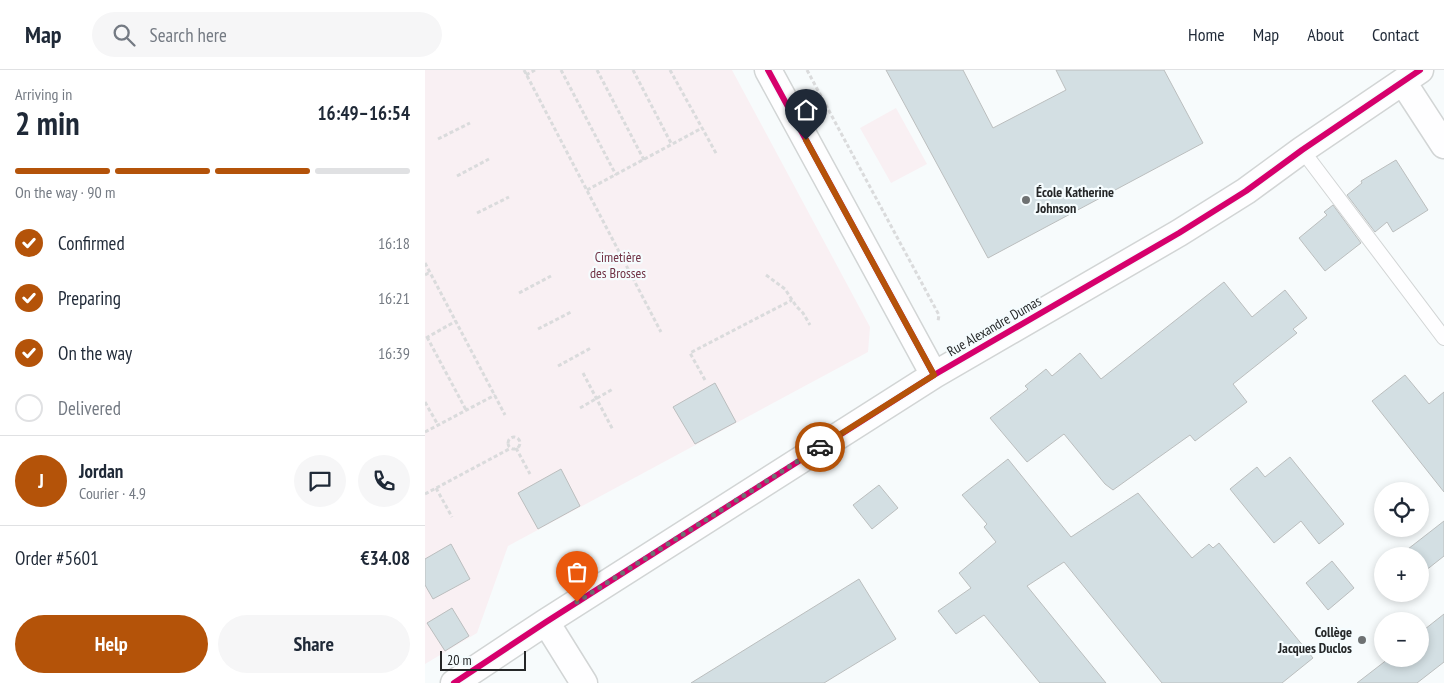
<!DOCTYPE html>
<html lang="en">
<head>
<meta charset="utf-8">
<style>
  :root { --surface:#fff; --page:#f6f6f7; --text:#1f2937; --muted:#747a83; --line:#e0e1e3; --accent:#b45309 }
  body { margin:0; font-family:"PT Sans Narrow",sans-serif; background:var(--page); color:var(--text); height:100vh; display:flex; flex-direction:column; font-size:19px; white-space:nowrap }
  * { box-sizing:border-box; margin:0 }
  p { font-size:16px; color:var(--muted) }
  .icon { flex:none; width:28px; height:28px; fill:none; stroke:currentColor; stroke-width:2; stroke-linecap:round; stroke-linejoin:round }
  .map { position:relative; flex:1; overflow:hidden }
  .details { display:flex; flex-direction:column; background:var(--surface); width:425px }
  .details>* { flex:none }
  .tools { position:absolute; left:949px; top:412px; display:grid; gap:10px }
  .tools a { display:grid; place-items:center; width:55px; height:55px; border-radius:50%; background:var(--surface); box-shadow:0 2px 8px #0003; font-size:25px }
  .scale { position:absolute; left:15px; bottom:12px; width:86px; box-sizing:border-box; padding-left:5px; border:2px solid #252728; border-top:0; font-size:14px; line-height:18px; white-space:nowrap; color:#252728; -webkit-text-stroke:4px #f5fcfe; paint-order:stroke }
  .pin { position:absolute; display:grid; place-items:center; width:42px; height:42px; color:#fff; margin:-51px -21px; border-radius:50% 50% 50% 0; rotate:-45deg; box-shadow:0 0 5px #0007 }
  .pin .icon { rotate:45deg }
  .courier { position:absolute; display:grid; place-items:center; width:50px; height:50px; margin:-25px; border:4px solid #b45309; border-radius:50%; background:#fff; color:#222; box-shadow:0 1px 6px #0007 }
  .summary em { font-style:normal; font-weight:600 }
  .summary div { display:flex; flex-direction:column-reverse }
  .summary { display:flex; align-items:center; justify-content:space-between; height:85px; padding:0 15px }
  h1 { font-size:32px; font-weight:600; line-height:38px }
  .bar { display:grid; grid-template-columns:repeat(4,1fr); gap:8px 5px; align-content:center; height:60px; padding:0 15px }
  .bar i { height:6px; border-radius:4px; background:var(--line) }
  .bar .current { background:var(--accent) }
  .bar p { grid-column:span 4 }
  .line { display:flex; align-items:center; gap:12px; padding:0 15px; border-top:1px solid var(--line) }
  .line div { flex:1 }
  .round { display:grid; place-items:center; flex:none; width:52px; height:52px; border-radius:26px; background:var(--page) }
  ol { padding:0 15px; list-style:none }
  li { display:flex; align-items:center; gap:15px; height:55px }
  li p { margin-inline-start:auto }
  li .icon { padding:5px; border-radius:50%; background:var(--accent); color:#fff; stroke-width:4 }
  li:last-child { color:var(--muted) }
  li i { width:28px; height:28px; border:2px solid var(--line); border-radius:50% }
  .primary-button { display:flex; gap:10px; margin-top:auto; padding:10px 15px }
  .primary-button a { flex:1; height:58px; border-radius:30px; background:var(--accent); color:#fff; font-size:20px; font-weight:600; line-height:58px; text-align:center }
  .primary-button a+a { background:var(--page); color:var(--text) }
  header { display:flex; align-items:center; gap:30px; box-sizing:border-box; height:70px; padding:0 25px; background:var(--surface); border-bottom:1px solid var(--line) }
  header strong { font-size:24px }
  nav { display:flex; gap:28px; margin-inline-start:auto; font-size:18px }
  .search { width:350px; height:45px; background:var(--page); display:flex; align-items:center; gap:12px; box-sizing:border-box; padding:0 18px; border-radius:28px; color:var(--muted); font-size:19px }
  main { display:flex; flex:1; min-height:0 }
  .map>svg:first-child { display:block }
</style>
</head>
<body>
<header>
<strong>Map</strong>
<div class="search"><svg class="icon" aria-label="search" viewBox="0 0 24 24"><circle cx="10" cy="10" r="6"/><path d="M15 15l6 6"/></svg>Search here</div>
<nav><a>Home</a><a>Map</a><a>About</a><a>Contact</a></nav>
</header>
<main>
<section class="details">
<div class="summary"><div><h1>2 min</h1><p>Arriving in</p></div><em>16:49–16:54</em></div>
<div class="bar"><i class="current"></i><i class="current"></i><i class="current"></i><i></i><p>On the way · 90 m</p></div>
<ol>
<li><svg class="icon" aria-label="check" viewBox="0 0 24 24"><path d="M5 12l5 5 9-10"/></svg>Confirmed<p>16:18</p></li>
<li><svg class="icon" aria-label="check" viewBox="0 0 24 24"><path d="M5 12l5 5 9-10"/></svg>Preparing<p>16:21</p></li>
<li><svg class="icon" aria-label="check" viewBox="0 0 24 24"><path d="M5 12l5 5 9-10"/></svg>On the way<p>16:39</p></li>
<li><i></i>Delivered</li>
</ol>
<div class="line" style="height:90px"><b class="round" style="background:var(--accent);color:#fff">J</b><div><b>Jordan</b><p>Courier · 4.9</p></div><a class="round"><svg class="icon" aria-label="chat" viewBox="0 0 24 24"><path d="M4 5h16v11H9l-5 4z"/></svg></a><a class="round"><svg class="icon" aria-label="phone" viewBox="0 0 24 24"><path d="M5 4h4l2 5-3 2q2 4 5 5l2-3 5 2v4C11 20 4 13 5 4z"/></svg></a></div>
<div class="line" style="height:65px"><div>Order #5601</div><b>€34.08</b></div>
<div class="primary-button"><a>Help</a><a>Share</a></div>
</section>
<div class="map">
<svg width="1019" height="613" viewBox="0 0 1019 613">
  <rect width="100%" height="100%" fill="#f7fbfc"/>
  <path fill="#f9f0f3" d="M0,0H307L445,257L443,282L83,476L52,563L0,594Z
    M471,38L502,94L466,113L435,58Z"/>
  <path fill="#d3dfe3" stroke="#bbbebe" d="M461,0H538L568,58L641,20L631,0H739L778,73L563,188Z
    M971,90L1003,140L968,162L962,152L950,162L922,125L937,113L936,111Z
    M908,135L936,173L900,201L874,168L902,145L899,142Z
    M799,212L827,247L860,220L882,248L868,259L872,263L808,314L822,332L770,371L765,365L688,420L680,414L639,364L602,392L565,348L603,319L600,316L621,299L627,306L655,283L676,309Z
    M980,305L1004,334L1019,322V422L947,331Z
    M290,313L311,352L270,374L248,337Z
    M865,387L919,454L894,474L876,451L849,473L805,419L832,397L840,407Z
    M583,389L646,467L713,423L767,488L784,474L788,478L794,473L888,588L857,613H737L639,492L602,516L681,613H615L559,545L531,564L513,541L546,518L534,503L571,472L559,457L562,454L537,425Z
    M136,399L155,436L113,459L93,423Z
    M454,415L473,438L447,459L428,435Z
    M1019,451V486L995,505V486H974Z
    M26,474L45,509L8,529L0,515V489Z
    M907,491L929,518L903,540L881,513Z
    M434,509L471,569L399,613H266Z
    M27,538L44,566L20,581L2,553Z
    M1019,544V592L992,613H932L963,589H995V563Z"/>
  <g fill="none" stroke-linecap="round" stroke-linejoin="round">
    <defs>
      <path id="service" d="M877,80L1019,268"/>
      <path id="minor" d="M343,0L509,305
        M978,12L1019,75
        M121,552L159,613
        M29,613L121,552L509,305L754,163L821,121L877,80L995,0"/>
    </defs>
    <use href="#service" stroke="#d2d5d5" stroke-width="16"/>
    <use href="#minor" stroke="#d2d5d5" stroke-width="29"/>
    <path stroke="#dadbdc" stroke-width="3" stroke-dasharray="4 2.5" stroke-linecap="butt" d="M99,0L236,262
      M136,0L191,105
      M172,0L219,90
      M208,0L247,75
      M245,0L292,85
      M382,0L514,245L513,251
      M101,5L110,0
      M13,69L45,53
      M32,106L64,89
      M162,120L277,58
      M52,143L84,127
      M0,193L80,345
      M0,205L5,202
      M341,205L360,219L371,236L378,243L385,255
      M94,223L126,206
      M113,259L146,242
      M2,267L41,340
      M1,268L31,251
      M133,296L166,278
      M158,303L188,360
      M280,310L265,283L367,230
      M0,332L13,355
      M155,338L188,319
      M0,362L70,325
      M83 373a6 6 0 1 1 12 0a6 6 0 1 1-12 0Z
      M91,378L105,404
      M11,418L27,447
      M0,424L86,378"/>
    <use href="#service" stroke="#fefeff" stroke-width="14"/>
    <use href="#minor" stroke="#fefeff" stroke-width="26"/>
    <defs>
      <path id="cycleway" d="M343,0L509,305
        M29,613L121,552L509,305L754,163L821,121L877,80L995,0"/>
    </defs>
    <use href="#cycleway" stroke="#f5fcfe" stroke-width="9"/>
    <use href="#cycleway" stroke="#d6006c" stroke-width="6"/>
  </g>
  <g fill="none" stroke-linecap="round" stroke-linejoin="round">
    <path stroke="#6e7172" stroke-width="5" stroke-dasharray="0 9" d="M152,532L395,377"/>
    <path stroke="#b45309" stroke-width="6" d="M381,70L509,305L395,377"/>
  </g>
  <g fill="#6e7172" stroke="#f5fcfe" stroke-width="2">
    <circle cx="601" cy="130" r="5"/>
    <circle cx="937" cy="570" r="5"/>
  </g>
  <g text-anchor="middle" stroke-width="4.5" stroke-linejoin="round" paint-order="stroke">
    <g font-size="14" font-weight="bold" fill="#252728" stroke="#f5fcfe" text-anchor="start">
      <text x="611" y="127">École Katherine<tspan x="611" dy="16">Johnson</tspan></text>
      <text x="927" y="567" text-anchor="end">Collège<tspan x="927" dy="16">Jacques Duclos</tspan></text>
    </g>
    <g font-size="14" fill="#713346" stroke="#f5fcfe">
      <text x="193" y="192">Cimetière<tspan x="193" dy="16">des Brosses</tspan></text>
    </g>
    <g font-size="14" fill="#252728" stroke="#f5fcfe">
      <text transform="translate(569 256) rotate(-30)" y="5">Rue Alexandre Dumas</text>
    </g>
  </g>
</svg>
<div class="tools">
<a><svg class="icon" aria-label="locate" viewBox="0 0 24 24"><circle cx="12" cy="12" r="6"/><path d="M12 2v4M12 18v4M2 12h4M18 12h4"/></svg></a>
<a>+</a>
<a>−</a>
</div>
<div class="scale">20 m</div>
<div class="pin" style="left:152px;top:532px;background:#ea580c"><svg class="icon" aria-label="bag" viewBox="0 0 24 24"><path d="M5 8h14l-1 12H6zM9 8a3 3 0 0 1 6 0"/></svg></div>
<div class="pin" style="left:381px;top:70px;background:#1f2937"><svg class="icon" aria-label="home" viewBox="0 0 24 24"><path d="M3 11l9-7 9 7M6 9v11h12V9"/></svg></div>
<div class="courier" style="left:395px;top:377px"><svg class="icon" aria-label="car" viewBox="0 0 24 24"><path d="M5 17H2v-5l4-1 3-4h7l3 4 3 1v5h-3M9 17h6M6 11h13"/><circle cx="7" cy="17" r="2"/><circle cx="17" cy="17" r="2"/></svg></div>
</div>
</main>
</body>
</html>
